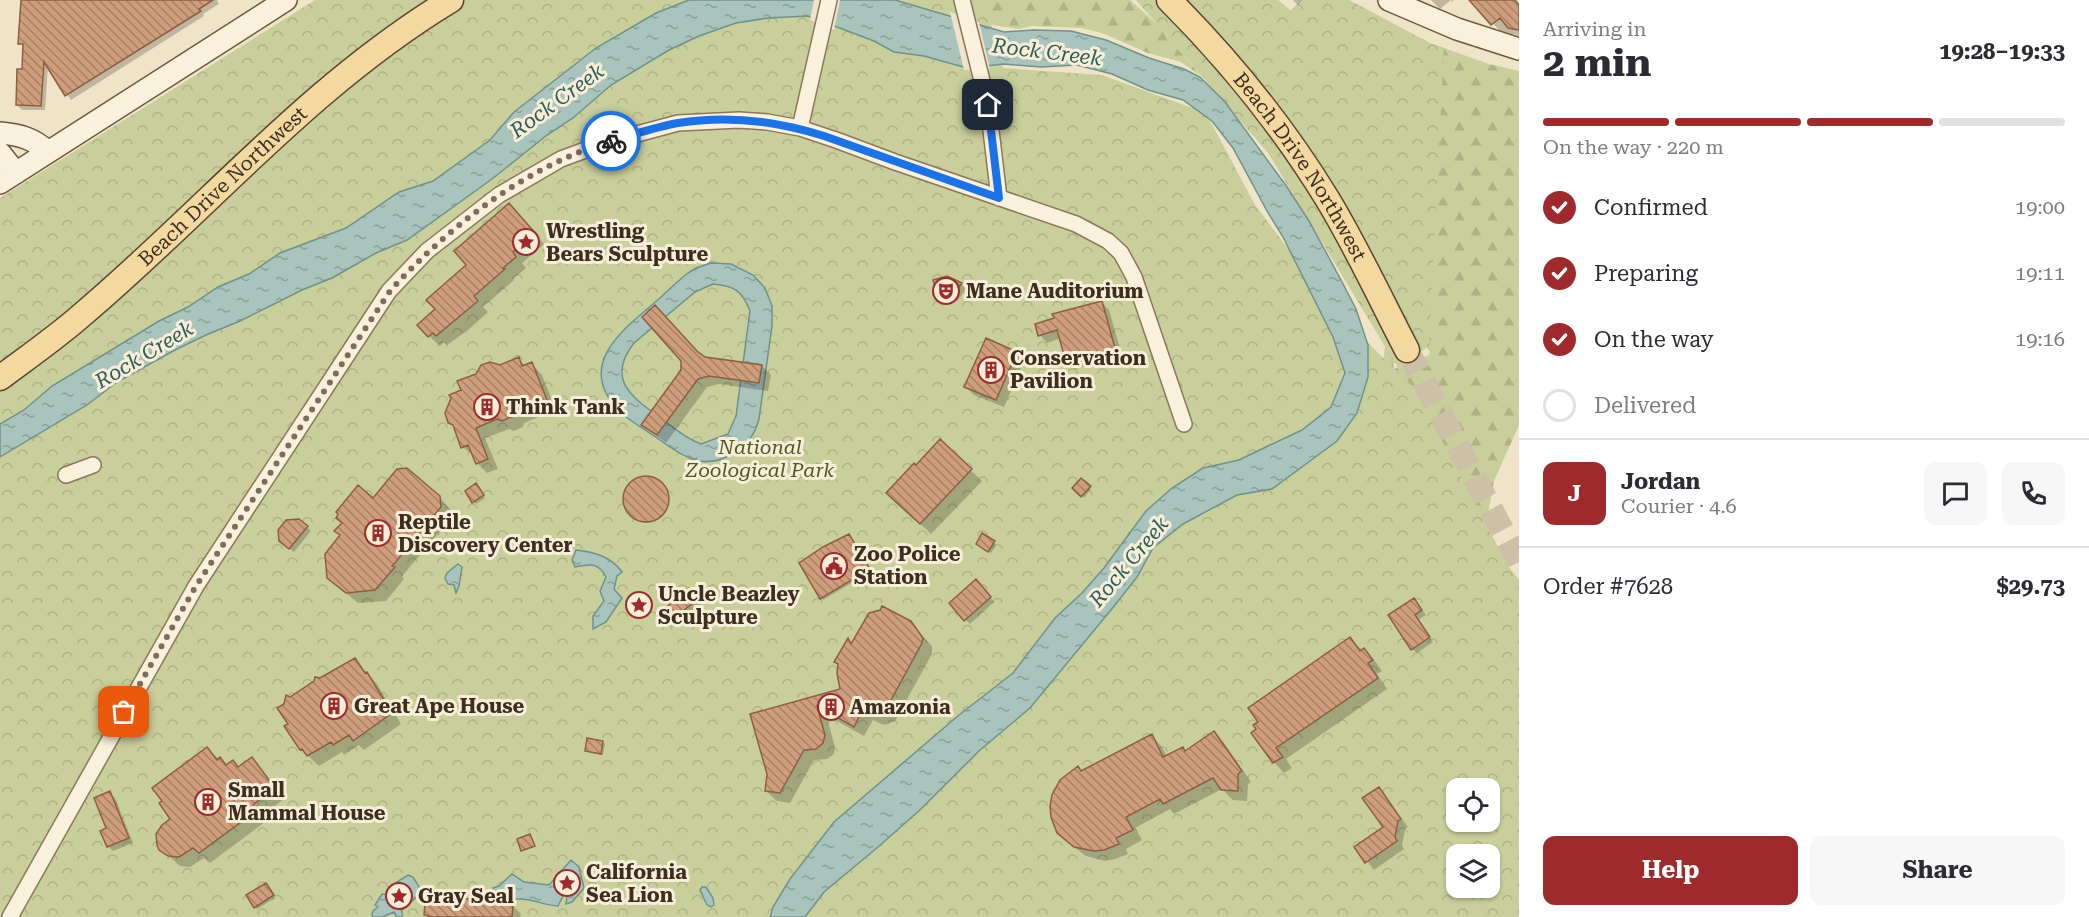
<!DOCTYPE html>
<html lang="en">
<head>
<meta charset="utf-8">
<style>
  :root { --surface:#fff; --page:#f7f7f7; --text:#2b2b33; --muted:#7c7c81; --line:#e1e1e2; --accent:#9e2a2b }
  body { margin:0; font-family:"Roboto Serif",serif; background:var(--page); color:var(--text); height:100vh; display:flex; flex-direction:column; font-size:22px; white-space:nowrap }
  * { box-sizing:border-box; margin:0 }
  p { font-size:20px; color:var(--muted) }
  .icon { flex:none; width:33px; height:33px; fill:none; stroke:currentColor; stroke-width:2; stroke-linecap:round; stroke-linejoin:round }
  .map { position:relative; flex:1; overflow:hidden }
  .panel { display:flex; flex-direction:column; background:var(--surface); width:570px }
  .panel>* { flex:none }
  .buttons { position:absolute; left:1446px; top:778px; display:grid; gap:12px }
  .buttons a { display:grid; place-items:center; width:54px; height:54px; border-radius:12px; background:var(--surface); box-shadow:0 2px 4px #0004; font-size:30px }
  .pin { position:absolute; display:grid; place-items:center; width:51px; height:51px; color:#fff; margin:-26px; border-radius:12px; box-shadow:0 3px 9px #0006 }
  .courier { position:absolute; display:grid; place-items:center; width:60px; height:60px; margin:-30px; border:4px solid #1a73e8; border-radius:50%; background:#fff; color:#222; box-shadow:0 2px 8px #0007 }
  .overview em { font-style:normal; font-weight:700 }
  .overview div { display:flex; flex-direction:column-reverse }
  .overview { display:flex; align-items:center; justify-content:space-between; height:102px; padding:0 24px }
  h1 { font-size:39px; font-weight:700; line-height:45px }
  .bar { display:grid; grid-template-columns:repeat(4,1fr); gap:9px 6px; align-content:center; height:72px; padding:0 24px }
  .bar i { height:8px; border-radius:4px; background:var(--line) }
  .bar .selected { background:var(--accent) }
  .bar p { grid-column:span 4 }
  .line { display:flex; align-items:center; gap:15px; padding:0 24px; border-top:2px solid var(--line) }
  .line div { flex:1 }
  .round { display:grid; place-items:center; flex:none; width:63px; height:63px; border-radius:12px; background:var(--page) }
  ol { padding:0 24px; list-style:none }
  li { display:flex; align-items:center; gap:18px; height:66px }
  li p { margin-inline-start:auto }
  li .icon { padding:6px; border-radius:50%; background:var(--accent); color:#fff; stroke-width:4 }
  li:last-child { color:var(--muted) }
  li i { width:33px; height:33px; border:3px solid var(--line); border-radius:50% }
  .primary-button { display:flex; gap:12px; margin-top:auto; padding:12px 24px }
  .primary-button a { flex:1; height:69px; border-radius:12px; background:var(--accent); color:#fff; font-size:24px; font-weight:700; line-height:69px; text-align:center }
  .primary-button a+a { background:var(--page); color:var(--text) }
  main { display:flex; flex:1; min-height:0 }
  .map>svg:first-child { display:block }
</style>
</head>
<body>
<main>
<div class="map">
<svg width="1519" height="917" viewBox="0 0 1519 917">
  <defs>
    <pattern id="forest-firs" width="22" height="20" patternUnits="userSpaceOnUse" patternTransform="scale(1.5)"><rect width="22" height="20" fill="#c9cf9b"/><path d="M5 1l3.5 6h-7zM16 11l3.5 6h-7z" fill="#aeb285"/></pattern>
    <pattern id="park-crowns" width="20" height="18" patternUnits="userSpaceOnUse" patternTransform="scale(1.5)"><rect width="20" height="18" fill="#c9cf9b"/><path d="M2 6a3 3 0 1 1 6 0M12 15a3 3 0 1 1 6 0" fill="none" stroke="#aeb285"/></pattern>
    <pattern id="water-ripples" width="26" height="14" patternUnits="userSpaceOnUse" patternTransform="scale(1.5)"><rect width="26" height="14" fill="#a9c4bc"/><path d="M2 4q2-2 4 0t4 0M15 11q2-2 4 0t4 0" fill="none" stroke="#8ba098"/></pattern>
    <pattern id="building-back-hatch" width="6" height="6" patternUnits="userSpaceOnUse" patternTransform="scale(1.5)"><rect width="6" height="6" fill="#cf9f7d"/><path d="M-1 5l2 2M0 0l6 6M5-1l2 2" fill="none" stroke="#a98266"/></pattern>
  </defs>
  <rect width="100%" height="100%" fill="#f0e4c8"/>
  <path fill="url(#forest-firs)" fill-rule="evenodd" d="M979,0H1130L1156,23L1201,76L1181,62L1148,53L1102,33L1081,28L1031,26L1020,29L985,24Z
    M1278,0L1291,11L1301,0H1349L1430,43L1489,64L1519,71V425L1494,481L1476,579L1437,713L1519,817L1456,855L891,917L1383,371L1385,343L1396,359L1393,364L1394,369L1429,355L1430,352L1422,341ZM1456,789H1490V822H1456Z"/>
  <path fill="url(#park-crowns)" fill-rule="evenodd" d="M315,0H985L1003,68L1102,75L1206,113L1255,205L1319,289L1362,337L1415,389L1508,566L1519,580V917H0V198ZM1456,789H1490V822H1456ZM1456,855H1490V888H1456Z
    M1136,0H1278L1291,11L1301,0H1349L1429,43L1444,48L1429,346L1398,368L1268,153Z"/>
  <path fill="url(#water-ripples)" stroke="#6f938a" stroke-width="1.5" fill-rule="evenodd" d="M689,0H895L1004,32L1033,30L1071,31L1106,40L1149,58L1184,69L1200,77L1225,102L1287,187L1309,221L1341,280L1356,309L1368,345V377L1357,413L1337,441L1272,489L1237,495L1183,524L1153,548L1137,577L1115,605L1030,708L979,751L921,809L878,847L824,892L805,917H770L773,907L790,879L834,822L959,715L1013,673L1055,618L1082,593L1104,568L1146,511L1172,488L1203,468L1239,460L1270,445L1302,430L1331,407L1345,373L1333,337L1283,237L1267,211L1233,148L1212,121L1183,100L1148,90L1112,74L1077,65L1041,67L1004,64L967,68L924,56L894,52L874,41L808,16L768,18L736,23L699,36L669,50L611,85L573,118L547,135L492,179L407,240L376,253L332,278L302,290L240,321L206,335L175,350L117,382L87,405L0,457V424L24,410L52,386L159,321L188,307L218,287L249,274L280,253L346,228L399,192L433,181L490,140L514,112L596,48L656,13Z
    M711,263L731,264L753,275L765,288L772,306V326L759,419C755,435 747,446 732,454C702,472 681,455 657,438C645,430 634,423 622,414C575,369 617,334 653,304C665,294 675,283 688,273L696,268ZM713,284C734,286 742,290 750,311L736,416L728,434L701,444C687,439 675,429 662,419C633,398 605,380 634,343L695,292Z
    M576,550C593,552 611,556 622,572L617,576L614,589L622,598L606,622L593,629V616L604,601L600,591L606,577C598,562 590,564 575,567L572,560Z
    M458,564L462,567L459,586L456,593L454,585L448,584L445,578L447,573Z
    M571,860L579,867L584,888L572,902L566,904L567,896L573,890L572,886L565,892L558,906C545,905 534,900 522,899C511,898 511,903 497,898L493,888L499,886L512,874L524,882L549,885Z
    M408,875L413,877L426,898L419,895L402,910V917H397L394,912L382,917H373L372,915L373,911L378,907L375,905L382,894L388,895L392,888L389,887Z
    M702,887H706L713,898L714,905L711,907L707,905L700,890Z"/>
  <path fill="#f0e4c8" d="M814,0H840L834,30L810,20Z
    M950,12L979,22L990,69L964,70Z"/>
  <path fill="#0003" d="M22,0H217L219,4L203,14L204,16L71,100L48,66L45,110H22L17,105L23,71L25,48L20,43Z
    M1293,0H1302L1298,5Z
    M1431,0H1454L1452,2L1451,0L1440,9Z
    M1472,0H1513L1519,6V37L1515,34L1508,40Z
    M520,216L544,244L522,263L526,268L513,279L514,280L483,307L488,312L467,331L447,345L444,342L440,346L429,336L437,310L468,265Z
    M935,281L961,284L966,289L958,300L946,304L941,299Z
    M1101,302L1109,310L1122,355L1075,369L1067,361L1061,338L1047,343L1040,335Z
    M1016,353L1024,361L1004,407L974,395L966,387Z
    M699,354L704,358L762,366L771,375L768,391L719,384L707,387L666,443L643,425Z
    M518,359L526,366L532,364L542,375L556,410L524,423L523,427L514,431L509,429L485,438L498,469L487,473L477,463L475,457L463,447L455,428L450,422L463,391L500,366Z
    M940,441L982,481L931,534L888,493Z
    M625 501a22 22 0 1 1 44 0a22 22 0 1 1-44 0Z
    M1082,480L1091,489L1084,498L1074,488Z
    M478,487L485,498L476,504L474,502Z
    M439,497L450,509L451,518L404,574L402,577L404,579L386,601L358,603L340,588L342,536L344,524L373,500Z
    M307,527L311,531L294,552L285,545Z
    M850,538L870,572L823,600L821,598Z
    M994,543L996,545L991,553L979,546Z
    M981,586L994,602L970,624L965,619Z
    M689,590L702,604L673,627L668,623L679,599Z
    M1414,600L1426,615L1418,620L1433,642L1417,653L1412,649Z
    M910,623L932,646V654L895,721L884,725L873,720L864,736L826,715L835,747L834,754L827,759L814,760L790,803L777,801L766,791L769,774L752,715L842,690L848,641L853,645Z
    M1350,639L1375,661L1382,671L1377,674L1387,689L1286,759L1292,768L1284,773L1274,762L1253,733Z
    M355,660L377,684L401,724L364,750L359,745L344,755L342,752L319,766L301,749L290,724L291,698Z
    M1214,733L1224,743L1251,782L1248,784L1247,801L1233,800L1222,789L1174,814L1170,809L1135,828L1142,840L1126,849L1128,854L1115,859L1105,861L1086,856L1069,843L1082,772L1151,735L1161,746L1167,756L1183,748L1186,752Z
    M602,742L605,744L603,755L586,751Z
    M207,749L227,766L233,762L239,768L251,759L262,770L284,799L264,814L262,818L265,822L210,863L204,858L190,867L180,866L161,849L172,819Z
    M1379,789L1408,827L1405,829L1402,846L1404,849L1374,870L1356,847L1385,827Z
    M110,793L115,798L133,843L113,851L108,846Z
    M267,887L275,898L257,909L255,907Z
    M482,900L487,905L513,906L521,914L520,917H428L426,915Z"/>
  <path fill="url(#building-back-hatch)" stroke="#8d5f41" stroke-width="1.5" d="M21,0H213L199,9L201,11L65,96L44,62L41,106L16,105L17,69H22L23,44H18Z
    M1469,0H1515L1519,5V30L1508,28L1500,18L1491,25Z
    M509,203L535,233L513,252L516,257L503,268L505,269L474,296L478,301L436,336L433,333L428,337L417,325L435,309L426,300L466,265L454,251Z
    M947,276L962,283L953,295L939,299L933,280Z
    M1102,301L1115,348L1066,362L1057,330L1038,336L1035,324L1054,318L1052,314Z
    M655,305L697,351L705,357L762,365L759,383L709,376L698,379L657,435L641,425L681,370V361L642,317Z
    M986,338L1017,352L996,400L964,387Z
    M519,357L522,366L532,362L547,400L514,412L513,416L502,421L497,419L476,428L488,459L476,464L468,445L461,448L453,425L448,423L445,413L451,398L449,395L461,390L457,381L476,374L481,365L490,362L500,365Z
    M940,439L972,469L920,524L886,493L914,463L916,465Z
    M407,468L440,496L441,507L394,564L392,566L395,567L375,590L346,593L327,578L325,554L340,535L334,531L342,523L336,518L338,514L336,512L358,485L373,498L397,469Z
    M623 499a23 23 0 1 1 46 0a23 23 0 1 1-46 0Z
    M1081,478L1091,486L1081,497L1072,488Z
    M476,483L484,495L472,503L465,491Z
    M299,519L308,526L289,549L279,541L278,530L286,520Z
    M982,533L995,541L988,552L976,544Z
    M849,534L870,569L820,599L799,563L823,547Z
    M976,579L991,597L964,621L949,603Z
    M689,588L699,598L667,624L659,614L670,604V595L679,597Z
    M1414,598L1422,610L1415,615L1430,637L1411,650L1388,615Z
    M882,606L911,621L923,638L922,643L885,711L877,715H872L862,711L854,727L817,706L825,735L823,743L816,749L804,750L780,793L765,791L767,774L750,714L840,689L837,673L838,664L834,662L848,638L851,644L869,613L880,610Z
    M1350,637L1360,651L1364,648L1373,660L1368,663L1378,678L1276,748L1283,757L1273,763L1251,733L1256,729L1253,725L1258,722L1248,708Z
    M355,658L365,673L367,672L392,713L353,741L349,735L333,745L331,742L307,756L302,749L300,750L284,726L288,724L277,708L284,704L286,695L290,697L314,681L315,677L320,678Z
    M1214,731L1242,771L1238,774V791L1221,790L1213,778L1163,804L1160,799L1126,817L1133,830L1116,838L1119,844L1104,850L1094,851L1074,847L1057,833L1051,817L1050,806L1052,795L1060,780L1078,766L1081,771L1152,734L1163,757L1183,747L1185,751Z
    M587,738L603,741L601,754L585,751Z
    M207,747L217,760L220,757L226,765L233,760L238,767L252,757L275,788L254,804L253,806L256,811L199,853L193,848L179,857L168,856L159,850L157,845L156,834L162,825L170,819L159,803L162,801L152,788Z
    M1379,787L1401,819L1398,821L1395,837L1397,841L1365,863L1354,847L1383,827L1362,798Z
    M110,791L129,838L107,847L100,831L106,828L94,798Z
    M530,834L535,846L521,851L517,839Z
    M266,883L274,895L254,908L246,895Z
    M440,898L483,899L482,903L513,905L512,917H433L424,915L425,903L440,904Z"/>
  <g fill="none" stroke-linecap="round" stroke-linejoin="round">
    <path stroke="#ccc0a6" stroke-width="24" stroke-dasharray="24 12" stroke-linecap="butt" d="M1407,350L1519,562"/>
    <defs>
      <path id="street" d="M962,0L988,105L999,198
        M800,128L829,0
        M66,475L93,465
        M10,917L196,586L389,291L427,251L499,195L561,159L607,142L678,123L739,120L767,122L800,128L836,140L895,162L1076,224L1108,241L1121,253L1134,277L1184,424"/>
      <path id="secondary" d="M1389,0L1457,29L1519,49
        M0,133C20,135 33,138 48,152
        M0,153L16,173
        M0,183L286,0"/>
      <g id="primary">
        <path id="s1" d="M1169,0C1229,60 1284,128 1328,200C1357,248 1381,300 1407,350"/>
        <path id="s2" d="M0,378C28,357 57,337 83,314C208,208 309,86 451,0"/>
      </g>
    </defs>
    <use href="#street" stroke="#8d765c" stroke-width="18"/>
    <use href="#secondary" stroke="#6f573f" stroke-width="24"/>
    <use href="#primary" stroke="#5b4430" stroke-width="27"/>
    <use href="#street" stroke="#faf1dc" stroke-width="15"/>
    <use href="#secondary" stroke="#faf1dc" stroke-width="21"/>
    <use href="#primary" stroke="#f3d9a0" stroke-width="24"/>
  </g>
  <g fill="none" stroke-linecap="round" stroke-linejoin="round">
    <path stroke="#7c6e5b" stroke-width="6" stroke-dasharray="0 10.8" d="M124,712L196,586L390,291C449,226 525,167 611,141"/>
    <path stroke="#1a73e8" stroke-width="8" d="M611,141C633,135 655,127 678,123C727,115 777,121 824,136L999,198L988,105"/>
  </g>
  <defs>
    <symbol id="sight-ring" viewBox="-11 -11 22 22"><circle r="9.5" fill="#f7eed8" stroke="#9e2a2b" stroke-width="1.5"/><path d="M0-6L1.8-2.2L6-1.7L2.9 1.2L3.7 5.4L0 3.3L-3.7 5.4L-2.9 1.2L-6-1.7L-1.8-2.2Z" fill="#9e2a2b"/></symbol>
    <symbol id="theatre-ring" viewBox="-11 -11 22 22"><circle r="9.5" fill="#f7eed8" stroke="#9e2a2b" stroke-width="1.5"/><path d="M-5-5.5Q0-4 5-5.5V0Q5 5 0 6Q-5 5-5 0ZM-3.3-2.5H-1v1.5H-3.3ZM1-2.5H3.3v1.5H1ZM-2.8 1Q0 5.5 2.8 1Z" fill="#9e2a2b"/></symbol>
    <symbol id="building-ring" viewBox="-11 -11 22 22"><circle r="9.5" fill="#f7eed8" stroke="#9e2a2b" stroke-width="1.5"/><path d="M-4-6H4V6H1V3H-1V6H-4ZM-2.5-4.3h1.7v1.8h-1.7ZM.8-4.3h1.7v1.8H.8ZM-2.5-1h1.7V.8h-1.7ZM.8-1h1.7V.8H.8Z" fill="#9e2a2b"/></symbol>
    <symbol id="civic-ring" viewBox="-11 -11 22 22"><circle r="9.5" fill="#f7eed8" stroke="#9e2a2b" stroke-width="1.5"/><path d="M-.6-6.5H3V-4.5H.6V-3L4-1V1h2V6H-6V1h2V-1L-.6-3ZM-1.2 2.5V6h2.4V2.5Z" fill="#9e2a2b"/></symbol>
  </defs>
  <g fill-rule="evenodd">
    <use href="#sight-ring" x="511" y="227" width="30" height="30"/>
    <use href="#theatre-ring" x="931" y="276" width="30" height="30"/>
    <use href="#building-ring" x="976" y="355" width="30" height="30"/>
    <use href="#building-ring" x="472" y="392" width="30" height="30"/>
    <use href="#building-ring" x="363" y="518" width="30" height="30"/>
    <use href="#civic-ring" x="819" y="551" width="30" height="30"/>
    <use href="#sight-ring" x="624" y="590" width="30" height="30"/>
    <use href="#building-ring" x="319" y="691" width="30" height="30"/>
    <use href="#building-ring" x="816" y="692" width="30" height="30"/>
    <use href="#building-ring" x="193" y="787" width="30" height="30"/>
    <use href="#sight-ring" x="552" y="868" width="30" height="30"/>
    <use href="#sight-ring" x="384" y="881" width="30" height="30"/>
  </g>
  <g text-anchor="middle" stroke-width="6" stroke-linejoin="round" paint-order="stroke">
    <g font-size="20" fill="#3d2e20" stroke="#f7eed8">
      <text dy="7" stroke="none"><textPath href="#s1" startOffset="213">Beach Drive Northwest</textPath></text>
      <text dy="7" stroke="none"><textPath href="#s2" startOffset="294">Beach Drive Northwest</textPath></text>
    </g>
    <g font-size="20" font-weight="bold" fill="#3d2e20" stroke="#f7eed8" text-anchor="start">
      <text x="546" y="238">Wrestling<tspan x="546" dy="23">Bears Sculpture</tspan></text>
      <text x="966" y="298">Mane Auditorium</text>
      <text x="1010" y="365">Conservation<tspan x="1010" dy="23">Pavilion</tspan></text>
      <text x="506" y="414">Think Tank</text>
      <text x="398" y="529">Reptile<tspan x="398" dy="23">Discovery Center</tspan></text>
      <text x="854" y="561">Zoo Police<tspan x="854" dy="23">Station</tspan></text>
      <text x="658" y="601">Uncle Beazley<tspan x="658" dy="23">Sculpture</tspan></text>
      <text x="354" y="713">Great Ape House</text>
      <text x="850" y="714">Amazonia</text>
      <text x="228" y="797">Small<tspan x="228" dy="23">Mammal House</tspan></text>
      <text x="586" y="879">California<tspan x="586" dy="23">Sea Lion</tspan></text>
      <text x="418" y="903">Gray Seal</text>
    </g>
    <g font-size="20" font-style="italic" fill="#4d5a26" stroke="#f7eed8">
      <text x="760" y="454">National<tspan x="760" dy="23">Zoological Park</tspan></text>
    </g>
    <g font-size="21" font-style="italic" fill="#2f5d5a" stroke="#f7eed8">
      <text transform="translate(1047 52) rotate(7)" y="7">Rock Creek</text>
      <text transform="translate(557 101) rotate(-36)" y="7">Rock Creek</text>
      <text transform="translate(144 355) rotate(-31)" y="7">Rock Creek</text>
      <text transform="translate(1129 562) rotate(-50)" y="7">Rock Creek</text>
    </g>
  </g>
</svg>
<div class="buttons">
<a><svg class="icon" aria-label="locate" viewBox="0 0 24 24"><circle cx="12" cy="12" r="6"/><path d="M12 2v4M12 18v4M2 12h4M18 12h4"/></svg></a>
<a><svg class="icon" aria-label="layers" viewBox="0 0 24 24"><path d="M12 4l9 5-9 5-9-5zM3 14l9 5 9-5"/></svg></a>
</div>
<div class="pin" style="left:124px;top:712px;background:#ea580c"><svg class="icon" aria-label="bag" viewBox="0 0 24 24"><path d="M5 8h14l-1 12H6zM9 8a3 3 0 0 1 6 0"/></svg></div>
<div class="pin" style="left:988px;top:105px;background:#1f2937"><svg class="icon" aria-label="home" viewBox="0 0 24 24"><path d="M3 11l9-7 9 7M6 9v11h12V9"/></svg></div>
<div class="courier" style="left:611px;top:141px"><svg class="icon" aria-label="bike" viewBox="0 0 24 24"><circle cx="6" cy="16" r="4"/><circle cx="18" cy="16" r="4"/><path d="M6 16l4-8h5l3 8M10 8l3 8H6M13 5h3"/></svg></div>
</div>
<section class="panel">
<div class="overview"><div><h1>2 min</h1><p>Arriving in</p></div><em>19:28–19:33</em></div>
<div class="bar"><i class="selected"></i><i class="selected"></i><i class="selected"></i><i></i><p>On the way · 220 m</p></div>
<ol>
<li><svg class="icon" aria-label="check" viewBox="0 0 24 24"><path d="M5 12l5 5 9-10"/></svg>Confirmed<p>19:00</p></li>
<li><svg class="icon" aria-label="check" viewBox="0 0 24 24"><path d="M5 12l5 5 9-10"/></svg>Preparing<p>19:11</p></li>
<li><svg class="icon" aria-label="check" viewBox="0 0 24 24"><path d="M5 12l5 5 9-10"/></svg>On the way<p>19:16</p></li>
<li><i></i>Delivered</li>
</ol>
<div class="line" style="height:108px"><b class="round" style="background:var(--accent);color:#fff">J</b><div><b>Jordan</b><p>Courier · 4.6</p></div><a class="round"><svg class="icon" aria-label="chat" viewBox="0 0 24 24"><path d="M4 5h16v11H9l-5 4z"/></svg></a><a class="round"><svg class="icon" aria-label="phone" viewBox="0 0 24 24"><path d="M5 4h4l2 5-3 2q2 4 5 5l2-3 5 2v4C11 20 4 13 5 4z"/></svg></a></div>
<div class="line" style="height:78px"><div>Order #7628</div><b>$29.73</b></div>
<div class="primary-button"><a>Help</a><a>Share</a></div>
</section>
</main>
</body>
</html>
